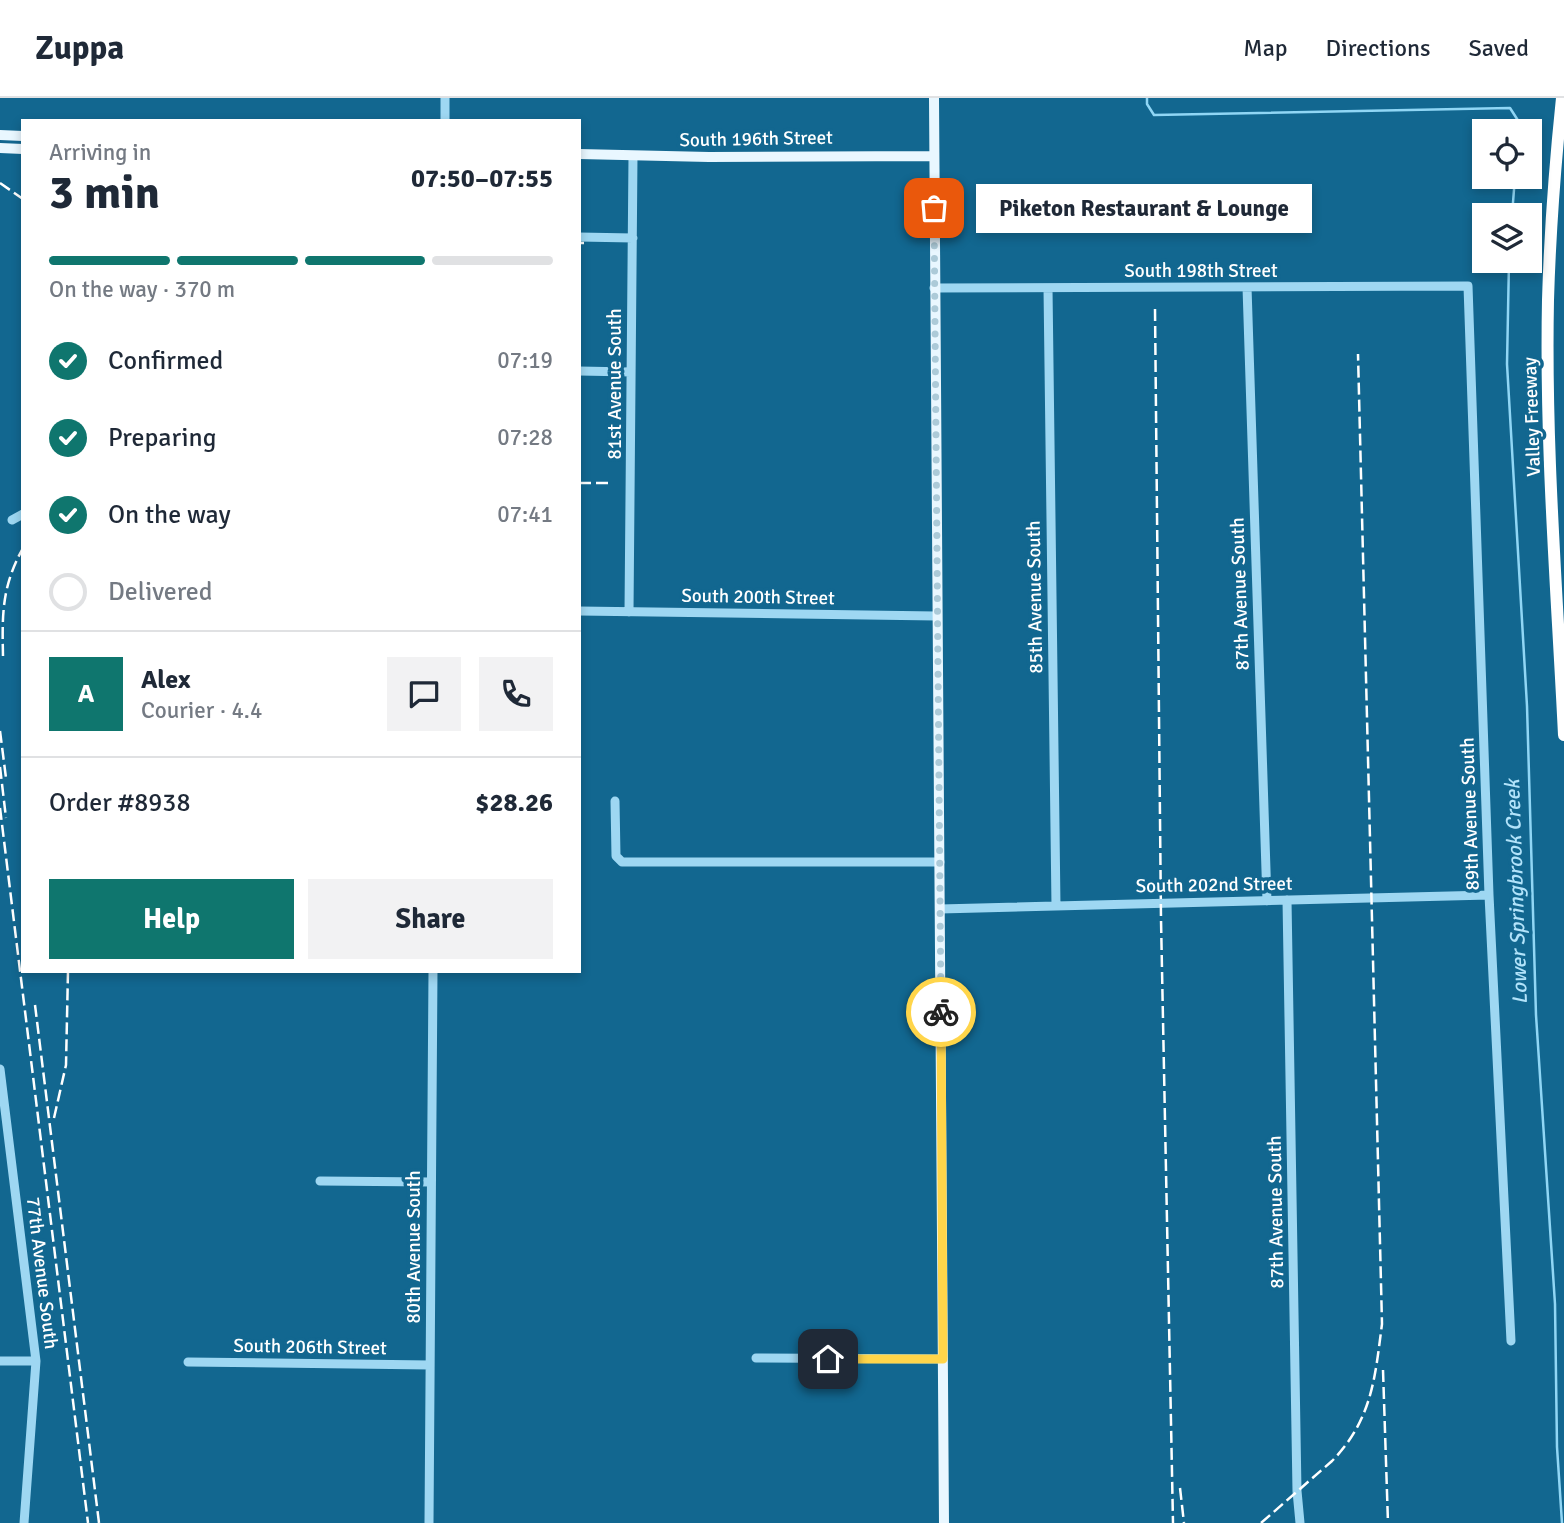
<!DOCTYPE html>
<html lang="en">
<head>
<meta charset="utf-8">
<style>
  :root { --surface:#fff; --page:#f2f2f3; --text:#1f2937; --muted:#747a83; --line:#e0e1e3; --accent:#0f766e }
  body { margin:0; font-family:Signika,sans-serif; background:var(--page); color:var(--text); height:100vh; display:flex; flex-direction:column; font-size:26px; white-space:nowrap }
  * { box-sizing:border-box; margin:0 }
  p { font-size:23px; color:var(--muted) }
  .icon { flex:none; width:38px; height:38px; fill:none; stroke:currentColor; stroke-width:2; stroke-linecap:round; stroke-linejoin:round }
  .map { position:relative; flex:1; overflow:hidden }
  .details { position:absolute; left:21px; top:21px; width:560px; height:854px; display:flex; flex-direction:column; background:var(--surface); border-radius:0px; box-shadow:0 4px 10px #0003 }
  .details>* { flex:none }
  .controls { position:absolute; left:1472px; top:21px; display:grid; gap:14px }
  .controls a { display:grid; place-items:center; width:70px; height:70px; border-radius:0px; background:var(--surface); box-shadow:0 4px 10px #0003; font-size:35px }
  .pin { position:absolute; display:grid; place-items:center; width:60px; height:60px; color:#fff; margin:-30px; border-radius:14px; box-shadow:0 4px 10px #0006 }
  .courier { position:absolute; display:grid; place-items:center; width:70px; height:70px; margin:-35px; border:5px solid #ffd54a; border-radius:50%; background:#fff; color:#222; box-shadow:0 2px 9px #0007 }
  .bubble { position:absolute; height:49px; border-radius:0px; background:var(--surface); box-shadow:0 4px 10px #0003; font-size:23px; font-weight:800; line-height:49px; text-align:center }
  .head em { font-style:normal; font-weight:800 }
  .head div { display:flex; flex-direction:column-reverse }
  .head { display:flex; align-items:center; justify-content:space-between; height:119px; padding:0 28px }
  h1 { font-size:46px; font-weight:800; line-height:52px }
  .bar { display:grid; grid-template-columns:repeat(4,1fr); gap:10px 7px; align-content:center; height:84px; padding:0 28px }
  .bar i { height:9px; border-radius:5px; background:var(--line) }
  .bar .current { background:var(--accent) }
  .bar p { grid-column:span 4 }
  .line { display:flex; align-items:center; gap:18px; padding:0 28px; border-top:2px solid var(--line) }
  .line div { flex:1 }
  .round { display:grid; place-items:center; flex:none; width:74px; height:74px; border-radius:0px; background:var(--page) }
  ol { padding:0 28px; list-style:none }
  li { display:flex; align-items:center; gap:21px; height:77px }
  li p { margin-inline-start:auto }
  li .icon { padding:7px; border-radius:50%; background:var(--accent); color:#fff; stroke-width:4 }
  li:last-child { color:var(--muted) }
  li i { width:38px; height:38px; border:4px solid var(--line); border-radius:50% }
  .button { display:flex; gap:14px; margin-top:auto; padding:14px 28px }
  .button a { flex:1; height:80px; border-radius:0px; background:var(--accent); color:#fff; font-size:28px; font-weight:800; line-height:80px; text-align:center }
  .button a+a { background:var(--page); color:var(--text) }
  header { display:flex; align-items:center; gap:42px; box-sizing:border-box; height:98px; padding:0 35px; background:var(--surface); border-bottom:2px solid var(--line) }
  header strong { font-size:33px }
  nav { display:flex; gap:38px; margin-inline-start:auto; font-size:24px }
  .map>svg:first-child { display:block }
</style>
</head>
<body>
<header>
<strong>Zuppa</strong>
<nav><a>Map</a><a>Directions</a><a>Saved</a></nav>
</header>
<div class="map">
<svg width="1564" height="1425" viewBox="0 0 1564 1425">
  <rect width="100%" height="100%" fill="#126790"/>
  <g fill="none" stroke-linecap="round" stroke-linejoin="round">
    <path stroke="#90d6f5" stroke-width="2.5" d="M1147,0V6L1154,17L1510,10L1519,24L1518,33
      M1512,117L1515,79
      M1509,163L1507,266L1527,608L1536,917L1555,1206L1557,1349L1562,1425"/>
    <path stroke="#9ed7f2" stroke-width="9" d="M445,23V0
      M579,139L633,140
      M1247,189L1267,803
      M934,190L1468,188L1489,797L1511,1243
      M1048,190L1056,808
      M579,273L631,274
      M12,422L23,416
      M579,513L936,518
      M629,514L633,58
      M615,703L616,758L622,764H940
      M1287,802L1297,1393L1300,1425
      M940,811L1489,797
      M0,971L36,1263L24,1425
      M320,1083L431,1084
      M756,1260L943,1261
      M0,1263H36
      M188,1264L430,1267
      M429,1425L433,873"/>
    <path stroke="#e9f7ff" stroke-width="10" d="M934,0L944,1425
      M0,37L23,38
      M0,50L23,51
      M579,56L709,59L933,58"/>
    <path stroke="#fff" stroke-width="12" d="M1562,0C1555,67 1550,134 1548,202C1545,347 1557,493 1564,637"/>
    <path stroke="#fff" stroke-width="2.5" stroke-dasharray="12 5" stroke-linecap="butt" d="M0,85L23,101
      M579,145H584
      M1155,211L1161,821L1173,1425
      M579,385H608
      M3,558C2,515 2,488 23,450
      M0,633L6,680
      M0,669L6,720
      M0,710L88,1425
      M35,907L99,1425
      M54,1020L66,967L68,873
      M1383,1272L1388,1425
      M1180,1390L1184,1425
      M1261,1425L1332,1363C1372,1322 1375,1280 1382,1226L1358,256"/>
  </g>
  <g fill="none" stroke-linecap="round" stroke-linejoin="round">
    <path stroke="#accad8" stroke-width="7" stroke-dasharray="0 12.6" d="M934,110L941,914"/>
    <path stroke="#ffd54a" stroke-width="9" d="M828,1261H943L941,914"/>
  </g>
  <g text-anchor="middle" stroke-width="7" stroke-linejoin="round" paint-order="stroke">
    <g font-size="19" fill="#fff" stroke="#126790">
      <text transform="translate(756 40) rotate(-1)" y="7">South 196th Street</text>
      <text x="1201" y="179">South 198th Street</text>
      <text transform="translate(614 286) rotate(-90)" y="7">81st Avenue South</text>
      <text transform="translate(1531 319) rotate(-92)" y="7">Valley Freeway</text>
      <text transform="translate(1239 496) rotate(-92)" y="7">87th Avenue South</text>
      <text transform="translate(758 498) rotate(1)" y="7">South 200th Street</text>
      <text transform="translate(1034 499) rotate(-91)" y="7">85th Avenue South</text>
      <text transform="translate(1469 716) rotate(-92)" y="7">89th Avenue South</text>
      <text transform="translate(1214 786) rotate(-1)" y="7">South 202nd Street</text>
      <text transform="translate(1275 1114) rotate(-91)" y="7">87th Avenue South</text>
      <text transform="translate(413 1149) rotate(-90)" y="7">80th Avenue South</text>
      <text transform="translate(43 1175) rotate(83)" y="7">77th Avenue South</text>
      <text transform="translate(310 1248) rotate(1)" y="7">South 206th Street</text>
    </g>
    <g font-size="21" font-style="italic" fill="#b2e3fa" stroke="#126790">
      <text transform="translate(1516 794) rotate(-92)" y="7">Lower Springbrook Creek</text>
    </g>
  </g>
</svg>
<div class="controls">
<a><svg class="icon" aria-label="locate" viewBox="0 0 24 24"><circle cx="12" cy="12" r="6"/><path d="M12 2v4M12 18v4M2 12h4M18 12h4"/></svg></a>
<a><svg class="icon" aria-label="layers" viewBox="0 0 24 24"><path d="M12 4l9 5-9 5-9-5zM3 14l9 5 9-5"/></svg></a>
</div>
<div class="pin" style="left:934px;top:110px;background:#ea580c"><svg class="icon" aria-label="bag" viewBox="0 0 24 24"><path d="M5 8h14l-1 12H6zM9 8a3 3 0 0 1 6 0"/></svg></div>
<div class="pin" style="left:828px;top:1261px;background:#1f2937"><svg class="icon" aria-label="home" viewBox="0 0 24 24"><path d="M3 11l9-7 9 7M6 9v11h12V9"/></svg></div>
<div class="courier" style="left:941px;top:914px"><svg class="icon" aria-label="bike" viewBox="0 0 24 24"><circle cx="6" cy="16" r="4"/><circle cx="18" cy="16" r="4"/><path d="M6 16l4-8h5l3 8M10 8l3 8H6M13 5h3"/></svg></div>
<div class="bubble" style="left:976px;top:86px;width:336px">Piketon Restaurant &amp; Lounge</div>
<section class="details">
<div class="head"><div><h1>3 min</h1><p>Arriving in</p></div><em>07:50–07:55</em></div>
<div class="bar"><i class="current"></i><i class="current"></i><i class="current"></i><i></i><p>On the way · 370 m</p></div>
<ol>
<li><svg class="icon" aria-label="check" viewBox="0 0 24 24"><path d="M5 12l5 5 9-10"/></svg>Confirmed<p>07:19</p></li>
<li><svg class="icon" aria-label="check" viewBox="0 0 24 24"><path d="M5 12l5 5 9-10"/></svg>Preparing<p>07:28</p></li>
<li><svg class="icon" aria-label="check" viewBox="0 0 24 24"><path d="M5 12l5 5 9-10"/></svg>On the way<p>07:41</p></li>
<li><i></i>Delivered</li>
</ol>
<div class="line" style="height:126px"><b class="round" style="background:var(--accent);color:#fff">A</b><div><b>Alex</b><p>Courier · 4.4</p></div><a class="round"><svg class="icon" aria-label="chat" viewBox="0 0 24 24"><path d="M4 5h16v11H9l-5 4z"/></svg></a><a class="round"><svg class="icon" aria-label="phone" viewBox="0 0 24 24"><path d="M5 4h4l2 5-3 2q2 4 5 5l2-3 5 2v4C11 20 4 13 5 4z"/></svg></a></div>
<div class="line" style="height:91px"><div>Order #8938</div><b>$28.26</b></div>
<div class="button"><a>Help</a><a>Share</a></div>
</section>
</div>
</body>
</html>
